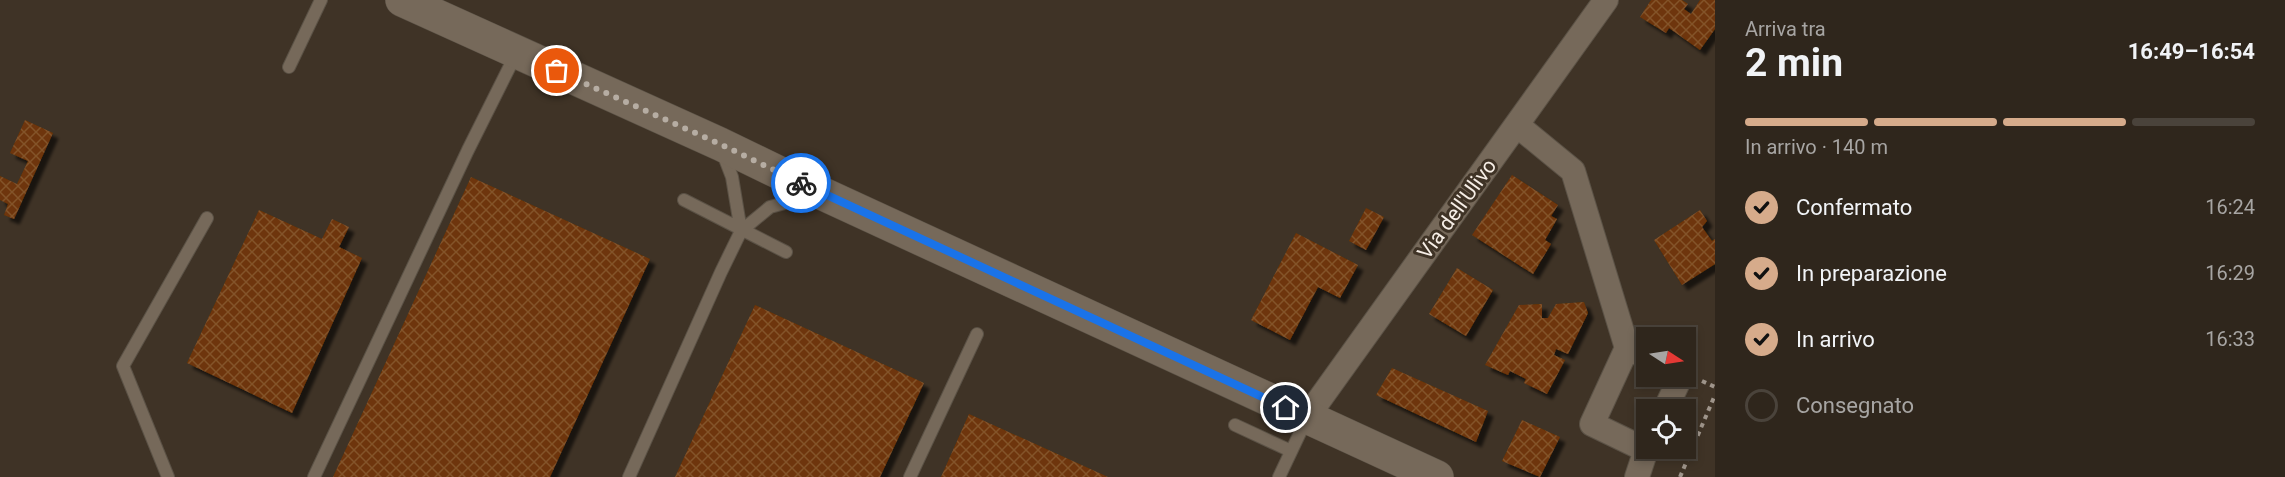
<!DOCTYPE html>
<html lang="it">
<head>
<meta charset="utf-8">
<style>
  :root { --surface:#2f261c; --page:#372e25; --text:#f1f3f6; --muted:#a7a5a3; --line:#4a433b; --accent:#d6ab8b }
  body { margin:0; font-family:Roboto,sans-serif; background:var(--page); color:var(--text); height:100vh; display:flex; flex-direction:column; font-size:22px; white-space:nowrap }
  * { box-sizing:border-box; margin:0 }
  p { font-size:20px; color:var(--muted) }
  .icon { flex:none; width:33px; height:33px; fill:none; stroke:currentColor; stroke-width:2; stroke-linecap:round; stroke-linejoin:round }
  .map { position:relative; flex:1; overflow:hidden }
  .side { display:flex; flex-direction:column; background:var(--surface); width:570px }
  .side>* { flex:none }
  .needle { width:39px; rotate:102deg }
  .fabs { position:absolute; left:1636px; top:327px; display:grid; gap:12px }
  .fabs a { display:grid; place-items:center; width:60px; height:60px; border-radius:0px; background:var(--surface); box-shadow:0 3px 9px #0003,0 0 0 2px var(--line); font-size:30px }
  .pin { position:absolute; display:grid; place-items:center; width:51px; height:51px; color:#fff; margin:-26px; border:3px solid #fff; border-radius:50%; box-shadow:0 2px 6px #0007 }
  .courier { position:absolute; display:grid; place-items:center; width:60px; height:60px; margin:-30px; border:4px solid #1a73e8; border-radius:50%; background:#fff; color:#222; box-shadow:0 2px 8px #0007 }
  .overview em { font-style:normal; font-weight:700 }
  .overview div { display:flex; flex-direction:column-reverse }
  .overview { display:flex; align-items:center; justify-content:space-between; height:102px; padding:0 30px }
  h1 { font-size:39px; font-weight:700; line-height:45px }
  .bar { display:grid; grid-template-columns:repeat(4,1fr); gap:9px 6px; align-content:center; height:72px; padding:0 30px }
  .bar i { height:8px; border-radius:4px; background:var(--line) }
  .bar .current { background:var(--accent) }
  .bar p { grid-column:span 4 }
  ol { padding:0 30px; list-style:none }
  li { display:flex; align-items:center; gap:18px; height:66px }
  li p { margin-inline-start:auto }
  li .icon { padding:6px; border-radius:50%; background:var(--accent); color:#111; stroke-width:4 }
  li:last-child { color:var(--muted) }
  li i { width:33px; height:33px; border:3px solid var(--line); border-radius:50% }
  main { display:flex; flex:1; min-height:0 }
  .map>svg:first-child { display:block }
</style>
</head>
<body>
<main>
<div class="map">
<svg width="1715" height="477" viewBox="0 0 1715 477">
  <defs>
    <pattern id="building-cross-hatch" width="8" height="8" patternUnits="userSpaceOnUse" patternTransform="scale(1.5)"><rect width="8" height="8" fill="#6e3507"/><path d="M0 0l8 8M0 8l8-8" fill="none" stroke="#83532b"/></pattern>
    <filter id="shadow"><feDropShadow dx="5.5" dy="5.5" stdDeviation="1.5" flood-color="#0009"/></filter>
  </defs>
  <rect width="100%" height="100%" fill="#3f3326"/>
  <path fill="url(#building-cross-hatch)" filter="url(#shadow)" d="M1651,0H1682L1688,4L1684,9L1691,14L1700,0H1715V29L1700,50L1669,28L1666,33L1640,17Z
    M25,120L53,133L14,219L4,215L8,204L0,200V176L17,184L28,161L10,153Z
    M1512,175L1558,205L1551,216L1557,219L1545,240L1551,244L1533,274L1472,235Z
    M471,177L650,259L550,477H333Z
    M1366,208L1384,217L1366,250L1349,241Z
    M259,210L322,239L332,219L349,227L339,247L362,258L292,413L187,363Z
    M1700,210L1707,221L1702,227L1712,241L1715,239V264L1682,285L1654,240Z
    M1296,233L1358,265L1340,298L1318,287L1290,340L1251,320Z
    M1457,268L1493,290L1466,336L1429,314Z
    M1584,302L1588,313L1568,354L1556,349L1554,355L1565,360L1547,394L1524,383L1526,379L1510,371L1508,375L1485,365L1519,305L1542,304V318H1548L1556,304Z
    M755,305L924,383L880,477H675Z
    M1392,368L1488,411L1476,442L1376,395Z
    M969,414L1108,477H941Z
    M1522,420L1560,437L1540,477L1502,461Z"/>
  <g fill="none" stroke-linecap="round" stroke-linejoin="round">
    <defs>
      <path id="lane" d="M289,67L321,0
        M722,151L732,177L741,231
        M684,200L786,252
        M1235,425L1291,451
        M168,477L123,366L207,218
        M314,477L468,150L516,54
        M629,477L721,272L741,231L770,207L811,196
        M910,477L977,334
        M1279,477L1307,418"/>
      <path id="street" d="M1517,125L1573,171L1627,348L1592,424L1646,450L1647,448
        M1627,348L1647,357
        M1665,410L1681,376
        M1307,417L1606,0
        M1637,477L1646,450"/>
      <path id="secondary" d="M402,0L720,144L821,193L1437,477"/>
    </defs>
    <use href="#lane" stroke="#5b5246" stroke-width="14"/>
    <use href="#street" stroke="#5b5246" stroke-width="26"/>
    <use href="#secondary" stroke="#5b5246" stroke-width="34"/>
    <path stroke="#9f958b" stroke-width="4" stroke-dasharray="4.5 4.5" stroke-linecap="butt" d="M1702,381L1715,387
      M1680,477L1715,395"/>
    <use href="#lane" stroke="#76695a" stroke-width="12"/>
    <use href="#street" stroke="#76695a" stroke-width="24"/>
    <use href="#secondary" stroke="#76695a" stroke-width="33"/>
  </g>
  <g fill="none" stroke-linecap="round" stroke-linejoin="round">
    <path stroke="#b6ada3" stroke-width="6" stroke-dasharray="0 10.8" d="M557,71L720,144L801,183"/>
    <path stroke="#1a73e8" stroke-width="8" d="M801,183L1286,408"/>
  </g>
  <g text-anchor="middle" stroke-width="6" stroke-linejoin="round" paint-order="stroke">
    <g font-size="21" fill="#f6eee6" stroke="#3f3326">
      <text transform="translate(1457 209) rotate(-54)" y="7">Via dell'Ulivo</text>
    </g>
  </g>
</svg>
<div class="fabs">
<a><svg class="needle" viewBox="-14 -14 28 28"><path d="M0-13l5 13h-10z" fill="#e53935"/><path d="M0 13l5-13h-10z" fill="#a7a5a3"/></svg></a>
<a><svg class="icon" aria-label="locate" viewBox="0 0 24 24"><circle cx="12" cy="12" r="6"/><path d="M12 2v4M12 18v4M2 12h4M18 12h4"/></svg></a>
</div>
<div class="pin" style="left:557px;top:71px;background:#ea580c"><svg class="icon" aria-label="bag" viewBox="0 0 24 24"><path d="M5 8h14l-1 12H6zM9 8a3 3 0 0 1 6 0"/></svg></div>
<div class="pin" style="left:1286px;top:408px;background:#1f2937"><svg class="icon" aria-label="home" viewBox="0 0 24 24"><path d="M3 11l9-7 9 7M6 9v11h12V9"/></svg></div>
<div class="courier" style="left:801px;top:183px"><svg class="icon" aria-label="bike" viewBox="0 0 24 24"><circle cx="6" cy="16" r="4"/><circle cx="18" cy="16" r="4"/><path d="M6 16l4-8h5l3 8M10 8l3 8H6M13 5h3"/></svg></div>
</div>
<section class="side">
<div class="overview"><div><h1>2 min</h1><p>Arriva tra</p></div><em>16:49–16:54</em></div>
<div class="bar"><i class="current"></i><i class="current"></i><i class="current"></i><i></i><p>In arrivo · 140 m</p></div>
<ol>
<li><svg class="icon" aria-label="check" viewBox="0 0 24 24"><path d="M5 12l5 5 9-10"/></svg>Confermato<p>16:24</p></li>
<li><svg class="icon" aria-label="check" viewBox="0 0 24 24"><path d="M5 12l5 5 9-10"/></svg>In preparazione<p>16:29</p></li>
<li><svg class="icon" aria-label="check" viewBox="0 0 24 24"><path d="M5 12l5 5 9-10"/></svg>In arrivo<p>16:33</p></li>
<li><i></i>Consegnato</li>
</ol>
</section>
</main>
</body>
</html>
